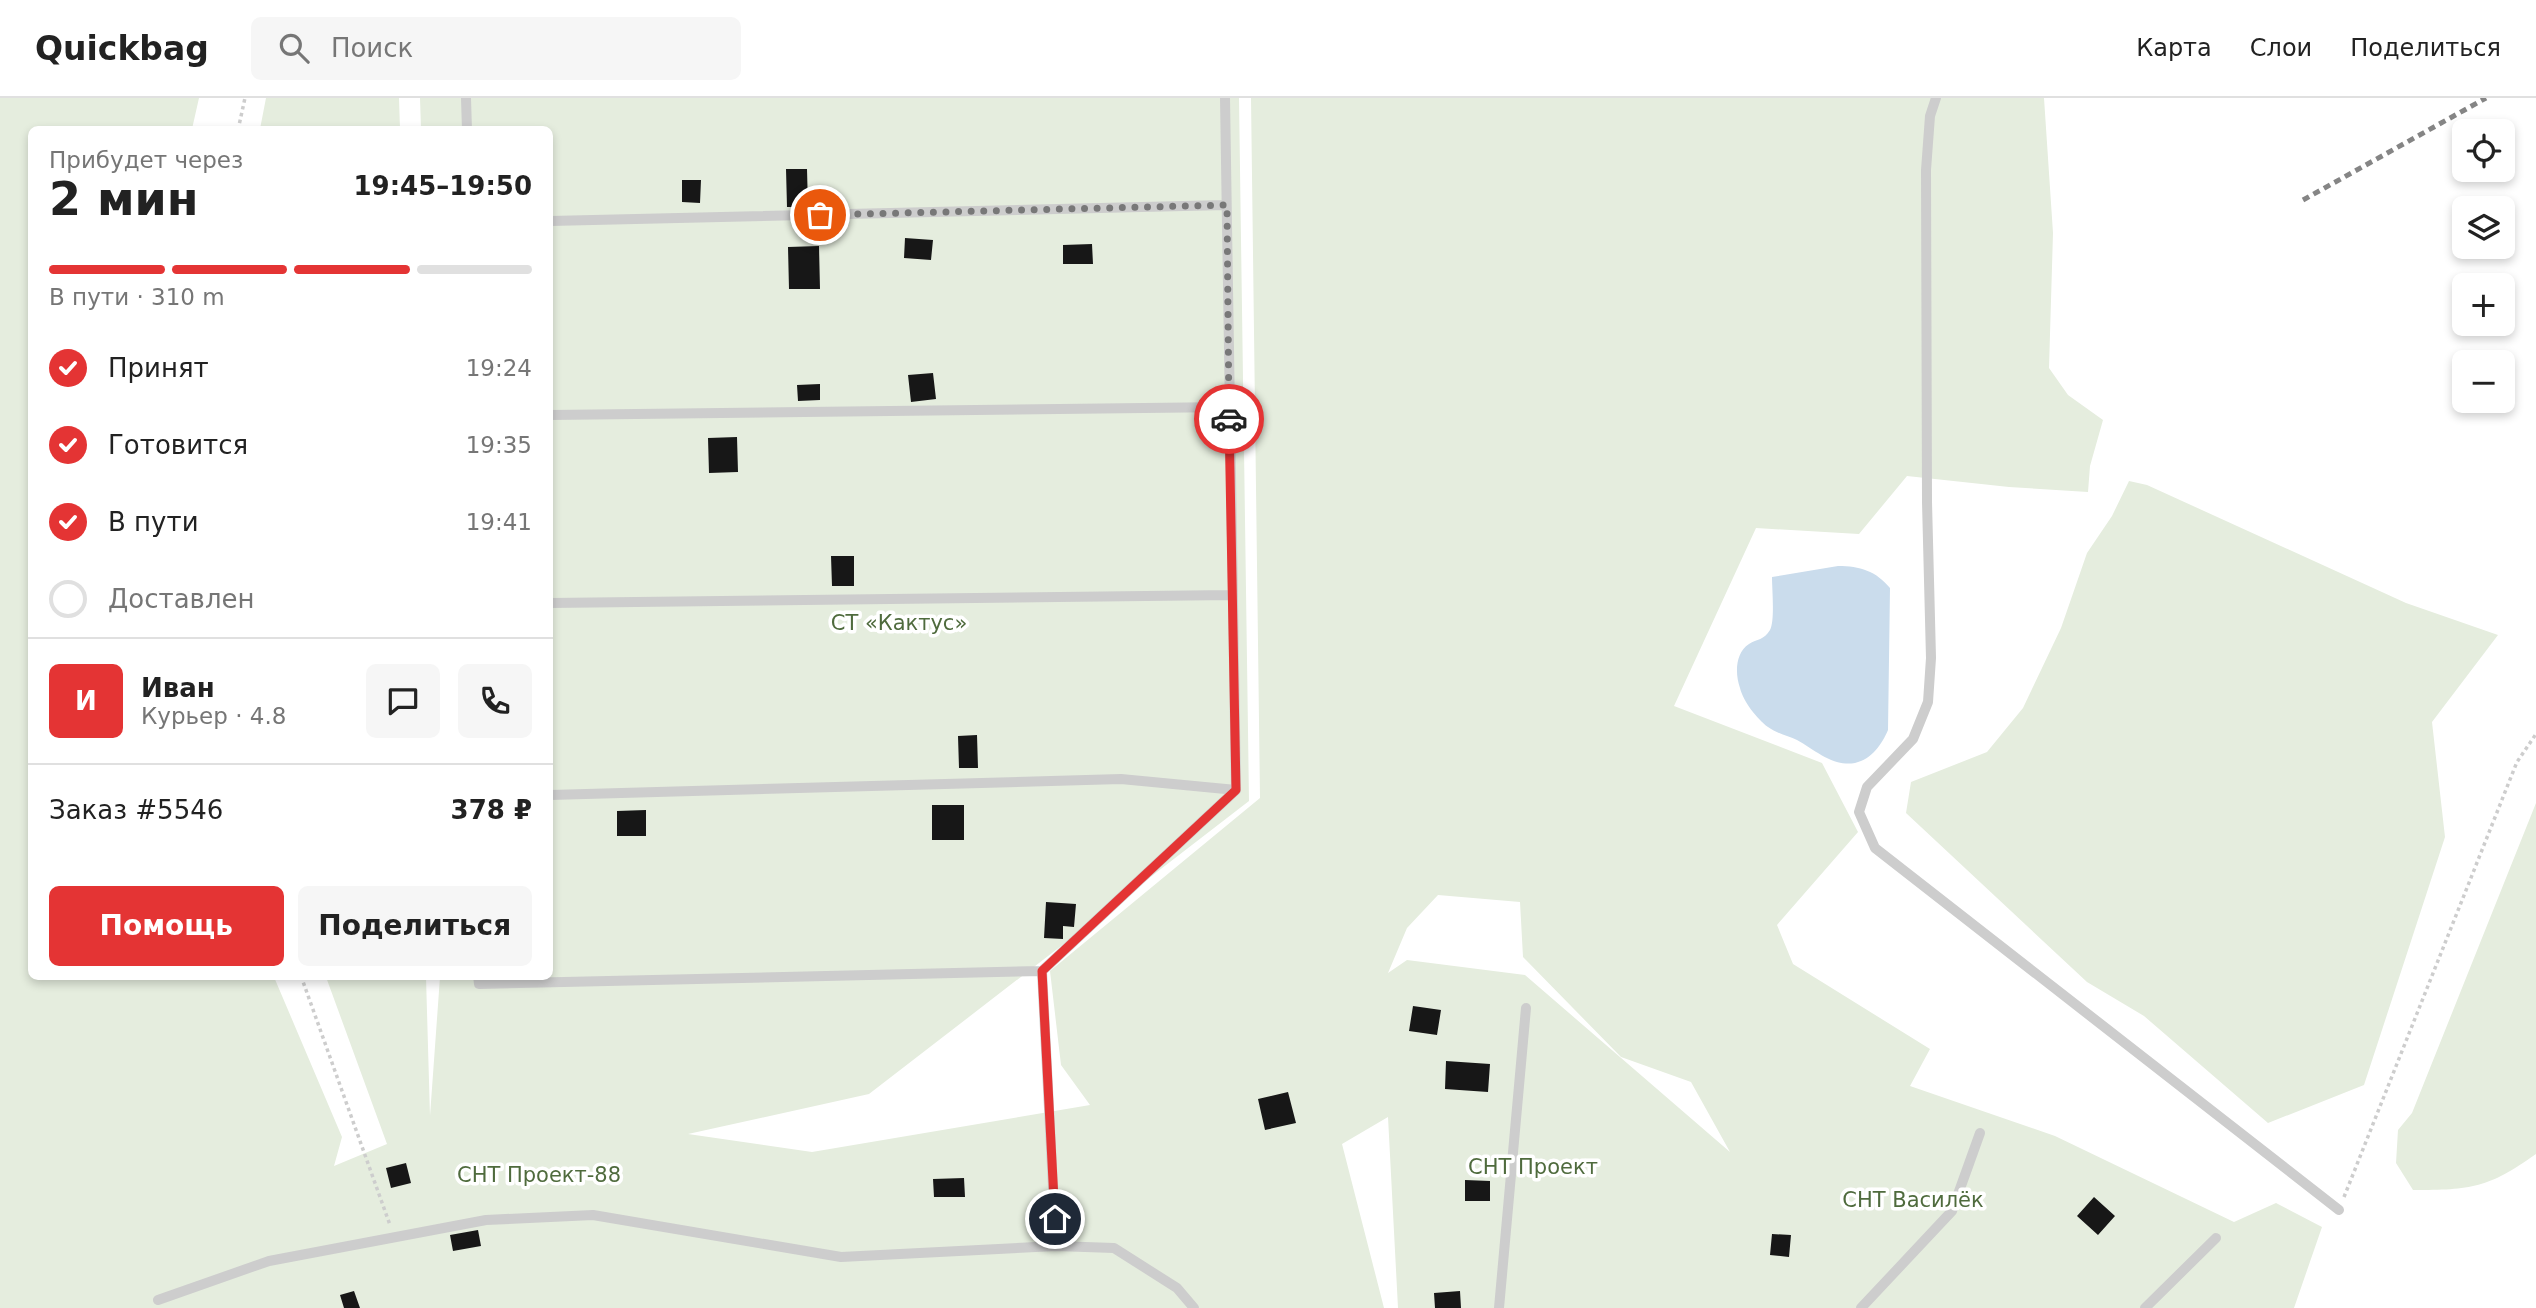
<!DOCTYPE html>
<html lang="ru">
<head>
<meta charset="utf-8">
<style>
  :root { --surface:#fff; --page:#f6f6f6; --text:#222; --muted:#767676; --line:#e0e0e0; --accent:#e43434 }
  body { margin:0; font-family:"DejaVu Sans",sans-serif; background:var(--page); color:var(--text); height:100vh; display:flex; flex-direction:column; font-size:26px; white-space:nowrap }
  * { box-sizing:border-box; margin:0 }
  p { font-size:23px; color:var(--muted) }
  .icon { flex:none; width:38px; height:38px; fill:none; stroke:currentColor; stroke-width:2; stroke-linecap:round; stroke-linejoin:round }
  .map { position:relative; flex:1; overflow:hidden }
  .drawer { position:absolute; left:28px; top:28px; width:525px; height:854px; display:flex; flex-direction:column; background:var(--surface); border-radius:10px; box-shadow:0 4px 10px #0003 }
  .drawer>* { flex:none }
  .controls { position:absolute; left:2452px; top:21px; display:grid; gap:14px }
  .controls a { display:grid; place-items:center; width:63px; height:63px; border-radius:10px; background:var(--surface); box-shadow:0 4px 10px #0003; font-size:35px }
  .pin { position:absolute; display:grid; place-items:center; width:60px; height:60px; color:#fff; margin:-30px; border:4px solid #fff; border-radius:50%; box-shadow:0 2px 7px #0007 }
  .courier { position:absolute; display:grid; place-items:center; width:70px; height:70px; margin:-35px; border:5px solid #e43434; border-radius:50%; background:#fff; color:#222; box-shadow:0 2px 9px #0007 }
  .headline em { font-style:normal; font-weight:700 }
  .headline div { display:flex; flex-direction:column-reverse }
  .headline { display:flex; align-items:center; justify-content:space-between; height:119px; padding:0 21px }
  h1 { font-size:46px; font-weight:700; line-height:52px }
  .bar { display:grid; grid-template-columns:repeat(4,1fr); gap:10px 7px; align-content:center; height:84px; padding:0 21px }
  .bar i { height:9px; border-radius:5px; background:var(--line) }
  .bar .active { background:var(--accent) }
  .bar p { grid-column:span 4 }
  .line { display:flex; align-items:center; gap:18px; padding:0 21px; border-top:2px solid var(--line) }
  .line div { flex:1 }
  .round { display:grid; place-items:center; flex:none; width:74px; height:74px; border-radius:10px; background:var(--page) }
  ol { padding:0 21px; list-style:none }
  li { display:flex; align-items:center; gap:21px; height:77px }
  li p { margin-inline-start:auto }
  li .icon { padding:7px; border-radius:50%; background:var(--accent); color:#fff; stroke-width:4 }
  li:last-child { color:var(--muted) }
  li i { width:38px; height:38px; border:4px solid var(--line); border-radius:50% }
  .button { display:flex; gap:14px; margin-top:auto; padding:14px 21px }
  .button a { flex:1; height:80px; border-radius:10px; background:var(--accent); color:#fff; font-size:28px; font-weight:700; line-height:80px; text-align:center }
  .button a+a { background:var(--page); color:var(--text) }
  header { display:flex; align-items:center; gap:42px; box-sizing:border-box; height:98px; padding:0 35px; background:var(--surface); border-bottom:2px solid var(--line) }
  header strong { font-size:33px }
  nav { display:flex; gap:38px; margin-inline-start:auto; font-size:24px }
  .search { width:490px; height:63px; background:var(--page); display:flex; align-items:center; gap:18px; box-sizing:border-box; padding:0 24px; border-radius:10px; color:var(--muted); font-size:26px }
  .map>svg:first-child { display:block }
</style>
</head>
<body>
<header>
<strong>Quickbag</strong>
<div class="search"><svg class="icon" aria-label="search" viewBox="0 0 24 24"><circle cx="10" cy="10" r="6"/><path d="M15 15l6 6"/></svg>Поиск</div>
<nav><a>Карта</a><a>Слои</a><a>Поделиться</a></nav>
</header>
<div class="map">
<svg width="2536" height="1210" viewBox="0 0 2536 1210">
  <rect width="100%" height="100%" fill="#fff"/>
  <path fill="#e5edde" fill-rule="evenodd" d="M0,0H199L192,31L32,32V488L28,492L32,506V878L274,879L342,1039L334,1068L387,1046L326,879H426L430,1018L440,879L550,878V32L421,31L420,0H1239L1249,703L869,996L688,1036L812,1054L1090,1007L1061,967L1050,873L1260,700L1251,0H2044L2053,135L2049,270L2068,297L2103,322L2090,368L2088,394L2009,389L1907,378L1859,436L1756,430L1674,608L1822,665L1858,734L1777,827L1793,866L1930,951L1910,988L2055,1038L2234,1124L2276,1105L2322,1129L2294,1210H1398L1388,1019L1342,1046L1384,1210H0ZM1438,797L1520,804L1523,859L1621,959L1691,984L1730,1054L1525,877L1407,862L1388,875L1407,830Z
    M266,0H399L400,31H260Z
    M2129,383L2147,387L2406,505L2498,537L2432,624L2445,739L2364,987L2268,1025L2144,918L2087,884L1906,715L1911,684L1987,654L2023,610L2061,530L2087,455L2112,418Z
    M2536,705V1056C2488,1090 2472,1092 2413,1092L2396,1065L2398,1032L2412,1015Z"/>
  <path fill="#cadcec" d="M1838,468C1860,468 1876,473 1890,490L1888,632C1882,646 1872,661 1855,665C1833,669 1815,652 1797,642C1788,638 1776,635 1768,629C1757,621 1743,603 1740,590C1735,576 1735,555 1749,546C1757,541 1764,542 1770,532C1775,523 1772,491 1772,479Z"/>
  <path fill="#171717" d="M786,71H807L808,109H787Z
    M682,82H701L700,105L682,104Z
    M905,140L933,142L931,162L904,160Z
    M1092,146L1093,166H1063V147Z
    M819,148L820,191H789L788,149Z
    M933,275L936,301L911,304L908,277Z
    M820,286V302L798,303L797,287Z
    M737,339L738,374L709,375L708,340Z
    M831,458H854V488H832Z
    M977,637L978,670H959L958,638Z
    M932,707H964V742H932Z
    M646,712V738H617V713Z
    M1046,804L1076,806L1074,829L1063,828V841L1044,840Z
    M1413,908L1441,912L1437,937L1409,933Z
    M1446,963L1490,966L1488,994L1445,991Z
    M1288,994L1296,1025L1265,1032L1258,1001Z
    M406,1065L411,1085L391,1090L386,1070Z
    M964,1080L965,1099H934L933,1081Z
    M1465,1082L1490,1083V1103H1465Z
    M2094,1099L2115,1118L2098,1137L2077,1118Z
    M478,1132L481,1148L453,1153L450,1137Z
    M1772,1136L1791,1137L1789,1159L1770,1157Z
    M354,1193L360,1210H344L340,1197Z
    M1460,1193L1461,1210H1435L1434,1195Z"/>
  <g fill="none" stroke-linecap="round" stroke-linejoin="round">
    <path stroke="#cdcdcd" stroke-width="3.5" stroke-dasharray="3.5 3.5" stroke-linecap="butt" d="M238,32L245,0
      M301,878L390,1127
      M2344,1099L2517,664L2536,636"/>
    <path stroke="#cdcdcd" stroke-width="10" d="M466,0L467,32
      M1936,0L1930,18L1926,72L1927,404L1931,560L1928,604L1913,641L1867,689L1859,714L1875,750L2339,1112
      M550,123L1226,107
      M550,317L1229,309
      M550,505L1232,497
      M550,697L1121,681L1236,692
      M1042,873L1056,1148
      M478,878L479,886L1042,873L1236,692L1225,0
      M158,1202L269,1163L486,1122L593,1117L841,1159L1056,1148L1114,1150L1177,1190L1194,1210
      M1499,1210L1526,910
      M1861,1210L1952,1113L1980,1035
      M2145,1210L2216,1140"/>
    <path stroke="#858585" stroke-width="5" stroke-dasharray="7 5" stroke-linecap="butt" d="M2303,102L2486,0"/>
  </g>
  <g fill="none" stroke-linecap="round" stroke-linejoin="round">
    <path stroke="#787878" stroke-width="7" stroke-dasharray="0 12.6" d="M820,117L1227,107L1229,321"/>
    <path stroke="#e43434" stroke-width="9" d="M1055,1121L1042,873L1236,692L1229,321"/>
  </g>
  <g text-anchor="middle" stroke-width="7" stroke-linejoin="round" paint-order="stroke">
    <g font-size="21" fill="#4f6b3d" stroke="#fff">
      <text x="899" y="532">СТ «Кактус»</text>
      <text x="1533" y="1076">СНТ Проект</text>
      <text x="539" y="1084">СНТ Проект-88</text>
      <text x="1913" y="1109">СНТ Василёк</text>
    </g>
  </g>
</svg>
<div class="controls">
<a><svg class="icon" aria-label="locate" viewBox="0 0 24 24"><circle cx="12" cy="12" r="6"/><path d="M12 2v4M12 18v4M2 12h4M18 12h4"/></svg></a>
<a><svg class="icon" aria-label="layers" viewBox="0 0 24 24"><path d="M12 4l9 5-9 5-9-5zM3 14l9 5 9-5"/></svg></a>
<a>+</a>
<a>−</a>
</div>
<div class="pin" style="left:820px;top:117px;background:#ea580c"><svg class="icon" aria-label="bag" viewBox="0 0 24 24"><path d="M5 8h14l-1 12H6zM9 8a3 3 0 0 1 6 0"/></svg></div>
<div class="pin" style="left:1055px;top:1121px;background:#1f2937"><svg class="icon" aria-label="home" viewBox="0 0 24 24"><path d="M3 11l9-7 9 7M6 9v11h12V9"/></svg></div>
<div class="courier" style="left:1229px;top:321px"><svg class="icon" aria-label="car" viewBox="0 0 24 24"><path d="M5 17H2v-5l4-1 3-4h7l3 4 3 1v5h-3M9 17h6M6 11h13"/><circle cx="7" cy="17" r="2"/><circle cx="17" cy="17" r="2"/></svg></div>
<section class="drawer">
<div class="headline"><div><h1>2 мин</h1><p>Прибудет через</p></div><em>19:45–19:50</em></div>
<div class="bar"><i class="active"></i><i class="active"></i><i class="active"></i><i></i><p>В пути · 310 m</p></div>
<ol>
<li><svg class="icon" aria-label="check" viewBox="0 0 24 24"><path d="M5 12l5 5 9-10"/></svg>Принят<p>19:24</p></li>
<li><svg class="icon" aria-label="check" viewBox="0 0 24 24"><path d="M5 12l5 5 9-10"/></svg>Готовится<p>19:35</p></li>
<li><svg class="icon" aria-label="check" viewBox="0 0 24 24"><path d="M5 12l5 5 9-10"/></svg>В пути<p>19:41</p></li>
<li><i></i>Доставлен</li>
</ol>
<div class="line" style="height:126px"><b class="round" style="background:var(--accent);color:#fff">И</b><div><b>Иван</b><p>Курьер · 4.8</p></div><a class="round"><svg class="icon" aria-label="chat" viewBox="0 0 24 24"><path d="M4 5h16v11H9l-5 4z"/></svg></a><a class="round"><svg class="icon" aria-label="phone" viewBox="0 0 24 24"><path d="M5 4h4l2 5-3 2q2 4 5 5l2-3 5 2v4C11 20 4 13 5 4z"/></svg></a></div>
<div class="line" style="height:91px"><div>Заказ #5546</div><b>378 ₽</b></div>
<div class="button"><a>Помощь</a><a>Поделиться</a></div>
</section>
</div>
</body>
</html>
